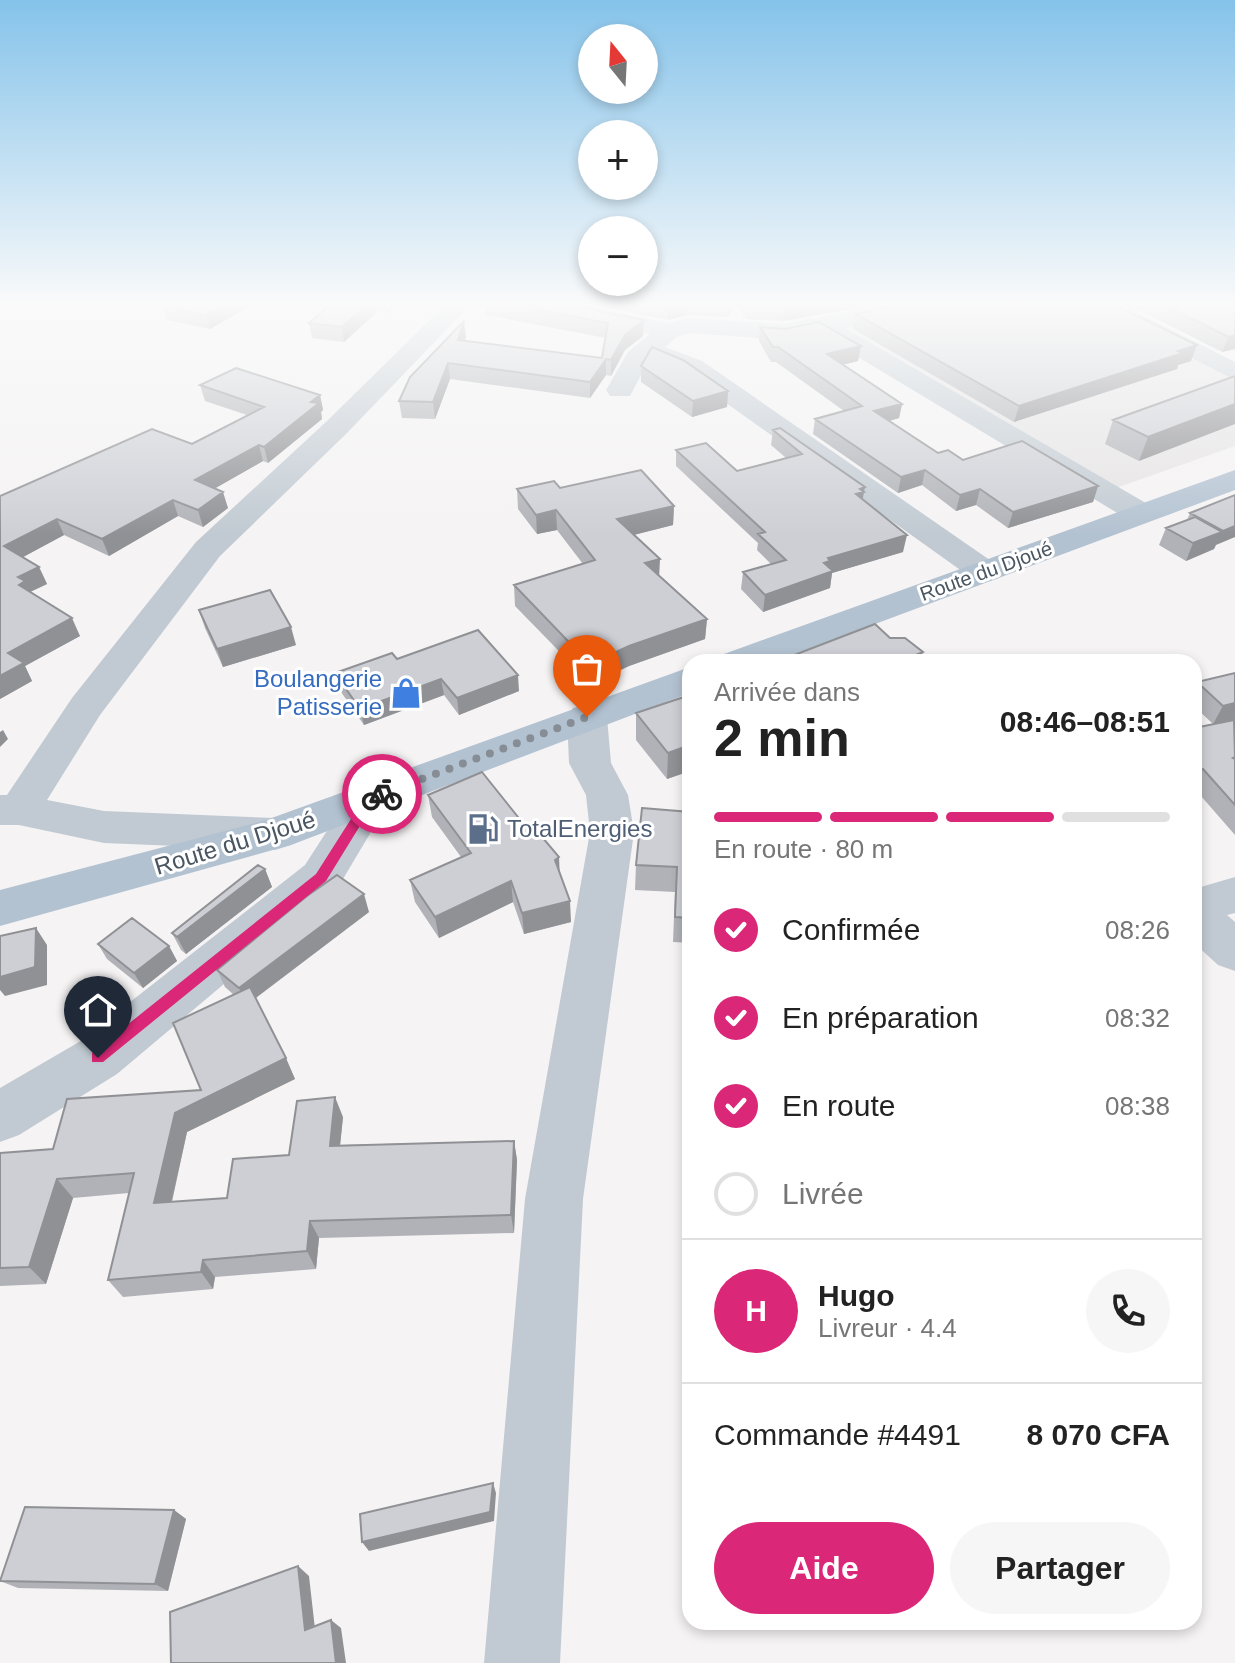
<!DOCTYPE html>
<html lang="fr">
<head>
<meta charset="utf-8">
<style>
  :root { --surface:#fff; --page:#f6f6f6; --text:#222; --muted:#767676; --line:#e0e0e0; --accent:#db2777 }
  body { margin:0; font-family:Arial,sans-serif; background:var(--page); color:var(--text); height:100vh; display:flex; flex-direction:column; font-size:30px; white-space:nowrap }
  * { box-sizing:border-box; margin:0 }
  p { font-size:26px; color:var(--muted) }
  .icon { flex:none; width:44px; height:44px; fill:none; stroke:currentColor; stroke-width:2; stroke-linecap:round; stroke-linejoin:round }
  .map { position:relative; flex:1; overflow:hidden }
  .drawer { position:absolute; left:682px; top:654px; width:520px; height:976px; display:flex; flex-direction:column; background:var(--surface); border-radius:24px; box-shadow:0 4px 12px #0003 }
  .drawer>* { flex:none }
  .needle { width:52px; rotate:342deg }
  .controls { position:absolute; left:578px; top:24px; display:grid; gap:16px }
  .controls a { display:grid; place-items:center; width:80px; height:80px; border-radius:50%; background:var(--surface); box-shadow:0 4px 12px #0003; font-size:40px }
  .pin { position:absolute; display:grid; place-items:center; width:68px; height:68px; color:#fff; margin:-82px -34px; border-radius:50% 50% 50% 0; rotate:-45deg; box-shadow:0 0 8px #0007 }
  .pin .icon { rotate:45deg }
  .courier { position:absolute; display:grid; place-items:center; width:80px; height:80px; margin:-40px; border:6px solid #db2777; border-radius:50%; background:#fff; color:#222; box-shadow:0 2px 10px #0007 }
  .overview em { font-style:normal; font-weight:600 }
  .overview div { display:flex; flex-direction:column-reverse }
  .overview { display:flex; align-items:center; justify-content:space-between; height:136px; padding:0 32px }
  h1 { font-size:52px; font-weight:600; line-height:60px }
  .bar { display:grid; grid-template-columns:repeat(4,1fr); gap:12px 8px; align-content:center; height:96px; padding:0 32px }
  .bar i { height:10px; border-radius:6px; background:var(--line) }
  .bar .on { background:var(--accent) }
  .bar p { grid-column:span 4 }
  .line { display:flex; align-items:center; gap:20px; padding:0 32px; border-top:2px solid var(--line) }
  .line div { flex:1 }
  .round { display:grid; place-items:center; flex:none; width:84px; height:84px; border-radius:42px; background:var(--page) }
  ol { padding:0 32px; list-style:none }
  li { display:flex; align-items:center; gap:24px; height:88px }
  li p { margin-inline-start:auto }
  li .icon { padding:8px; border-radius:50%; background:var(--accent); color:#fff; stroke-width:4 }
  li:last-child { color:var(--muted) }
  li i { width:44px; height:44px; border:4px solid var(--line); border-radius:50% }
  .button { display:flex; gap:16px; margin-top:auto; padding:16px 32px }
  .button a { flex:1; height:92px; border-radius:48px; background:var(--accent); color:#fff; font-size:32px; font-weight:600; line-height:92px; text-align:center }
  .button a+a { background:var(--page); color:var(--text) }
  .map>svg:first-child { display:block }
</style>
</head>
<body>
<div class="map">
<svg width="1235" height="1663" viewBox="0 0 1235 1663">
  <rect width="100%" height="100%" fill="#f5f3f3"/>
  <path fill="#e6e4e5" d="M1088,303L1235,376V446L1113,489L850,334L845,324Z"/>
  <g fill="none" stroke-linecap="round" stroke-linejoin="round">
    <path fill="#c1cad2" fill-rule="evenodd" d="M447,303H472L347,433L220,556L100,715L47,800L104,811L275,818L291,823L297,834L291,845L275,850L104,843L19,825H0V795H7L72,698L196,542L327,421Z
      M526,303H571L668,323L687,318L783,324L898,303H946L942,308L934,310L845,328L1151,506L1156,513L1151,520L1140,523L1129,520L818,333L783,340L689,333L677,337L665,347L702,361L997,565L1002,572L997,579L985,582L973,579L684,373L651,359L648,362L630,396H610L606,390L628,352L650,334L530,308Z
      M1089,303H1119L1235,362V380L1093,308Z
      M587,704L601,708L607,717L611,763L628,795L634,832L583,1199L560,1663H484L525,1199L590,832L586,795L569,763L567,717L573,708Z
      M369,785L384,789L390,800L337,889L117,1074L19,1135L0,1142V1088L79,1042L305,865L354,789Z
      M1235,877V913L1227,915L1235,922V971L1218,965L1194,943V889Z"/>
    <path fill="#b3c2d1" fill-rule="evenodd" d="M1235,470V490L773,662H718L724,654Z
      M690,667V693L291,845L0,926V890L266,820Z"/>
  </g>
  <path fill="#b0b2b7" d="M255,303L210,329L167,320L163,306Z
    M332,303H399L388,313L377,312L344,342L312,338L309,323Z
    M485,303H561L643,336L625,350L611,376L606,375L590,398L450,379L435,419L402,418L399,401L466,337L464,341L602,358L606,338L486,315Z
    M584,303H883L783,321L746,319L737,304L727,317L687,315L668,320Z
    M1125,303H1235V349L1222,352Z
    M856,314L1191,361L1178,365L1177,369L1014,422L853,329Z
    M760,327L858,361L842,365L902,404L899,418L889,421L938,453L963,460L1098,486L1093,502L1008,528L976,505L956,511L922,485L898,493L813,434L815,419L844,411L776,362H771L759,341Z
    M641,366L728,391L727,407L692,417L641,382Z
    M1235,376L1139,461L1105,444L1113,420Z
    M200,385L320,395L323,410L321,412L322,419L268,463L263,461L215,488L228,508L203,527L178,516L109,556L64,535L23,557L39,567L47,584L30,592L80,636L25,666L32,681L0,699V496L192,444L247,415L205,401Z
    M773,430L863,499L903,552L832,573L830,588L763,612L741,589L743,572L771,564L757,550L758,543L676,466V450L737,471L786,458L771,445Z
    M560,488L674,506L673,525L634,535L660,576L707,619L705,639L629,666L591,684L515,606L514,585L583,564L557,530L537,534L518,509L517,489Z
    M1235,495L1214,549L1186,561L1159,545L1166,528L1187,520L1190,513Z
    M199,610L296,645L223,667L205,628Z
    M397,659L519,691L459,715L444,695L364,725L339,689L335,673Z
    M1235,673V719L1218,723L1235,720V835L1194,788V728L1213,724L1194,706V688L1197,682Z
    M690,695V771L667,779L636,740V713Z
    M428,795L560,875L571,922L524,934L513,902L439,938L415,902L410,880L461,857L432,817Z
    M690,812V943L673,942L675,892L635,890L636,865Z
    M265,869L272,887L186,954L181,950L172,933Z
    M369,912L256,998L295,1079L187,1132L172,1202L227,1198L343,1117L340,1145L514,1141L517,1160L514,1233L319,1238L316,1269L215,1277L213,1289L123,1297L108,1280L129,1193L73,1198L46,1284L0,1286V1153L53,1149L201,1090L234,995L225,987L217,970Z
    M98,944L169,946L177,961L143,988L107,959Z
    M174,1510L186,1519L168,1591L18,1588L0,1581Z"/>
  <path fill="#909195" d="M228,303H255L210,329L206,315Z
    M369,303H375L377,312L344,342L342,327Z
    M386,303H399L388,313Z
    M677,303H688L687,315L668,320V305Z
    M728,303H737L727,317Z
    M802,303H883L783,321L784,306Z
    M644,320L643,336L625,350L611,376V360L625,335Z
    M464,321L466,337L459,356L458,340Z
    M1235,335V349L1222,352L1229,337Z
    M1197,345L1191,361L1178,365L1177,369L1014,422L1019,406L1178,351Z
    M861,346L858,361L825,369L827,354Z
    M606,359V375L590,398V382Z
    M448,363L450,379L435,419L433,402Z
    M728,391L727,407L692,417L693,401Z
    M320,395L323,410L321,412L322,419L268,463L264,447Z
    M902,404L899,418L872,426L874,411Z
    M1235,404V424L1139,461L1148,437Z
    M259,445L263,461L200,497L195,480Z
    M925,470L922,485L898,493L901,477Z
    M1098,486L1093,502L1008,528L1013,512Z
    M865,487L861,508L856,494L860,489Z
    M980,489L976,505L956,511L960,495Z
    M223,492L228,508L203,527L198,510Z
    M173,500L178,516L109,556L102,539Z
    M674,506L673,525L617,539V519Z
    M556,510L557,530L537,534L536,515Z
    M57,519L64,535L12,563L4,546Z
    M1235,526V537L1216,545L1214,549L1186,561L1193,543Z
    M907,535L903,552L832,573L830,588L763,612L765,595L824,563L828,558Z
    M660,559L659,579L645,563Z
    M39,567L47,584L30,592L19,585L18,577Z
    M72,618L80,636L25,666L32,681L0,699V676L8,653Z
    M707,619L705,639L629,666L591,684L590,664L629,646Z
    M291,627L296,645L223,667L217,649Z
    M923,652L920,662H899Z
    M518,675L519,691L459,715L457,698Z
    M441,679L444,695L364,725L360,709Z
    M1235,703V719L1213,724L1223,706Z
    M3,730L8,739L0,747V732Z
    M690,745V771L667,779L668,753Z
    M1203,769L1194,786V773Z
    M559,857L560,879L555,860Z
    M265,869L272,887L186,954L177,937Z
    M511,881L513,902L439,938L435,917Z
    M364,894L369,912L246,1005L239,988Z
    M570,901L571,922L524,934L522,913Z
    M36,928L47,945V985L5,996L0,990V977Z
    M169,946L177,961L143,988L134,973Z
    M286,1058L295,1079L187,1132L167,1222L154,1203L175,1113Z
    M335,1097L343,1117L338,1165L330,1146Z
    M514,1141L517,1160L514,1233L511,1215Z
    M57,1179L73,1198L46,1284L29,1267Z
    M310,1221L319,1238L316,1269L307,1251Z
    M203,1260L215,1277L213,1289L201,1272Z
    M493,1483L496,1493L494,1521L369,1551L362,1542Z
    M174,1510L186,1519L168,1591L155,1584Z
    M298,1566L309,1576L316,1638L305,1630Z
    M331,1620L341,1628L346,1663H336Z"/>
  <path fill="#cdcfd5" stroke="#909195" stroke-width="2" d="M170,303H228L206,315L163,306Z
    M332,303H369L342,327L309,323Z
    M502,303H561L644,320L625,335L611,360L606,359L590,382L448,363L433,402L399,401L410,377L464,321L458,340L602,358L608,323Z
    M746,303H802L784,306Z
    M912,303H1111L1197,345L1178,351L1183,353L1019,406L856,314Z
    M1160,303H1235V335L1229,337Z
    M819,322L861,346L827,354L902,404L874,411L938,453L948,450L963,460L1022,441L1098,486L1013,512L980,489L960,495L925,470L901,477L815,419L862,406L778,347H773L760,327L785,329Z
    M652,347L683,360L728,391L693,401L641,366Z
    M236,368L320,395L311,402L319,403L264,447L259,445L195,480L223,492L198,510L173,500L102,539L57,519L4,546L39,567L18,577L25,581L19,585L72,618L8,653L24,663L0,676V496L152,429L192,444L264,407L200,385Z
    M1235,376V404L1148,437L1113,420Z
    M780,428L865,487L860,489L864,492L856,494L907,535L828,558L830,561L824,563L833,571L765,595L743,572L786,560L758,534L765,532L676,450L706,443L737,471L802,454L773,430Z
    M641,470L674,506L617,519L660,559L645,563L707,619L629,646L590,664L514,585L595,560L556,510L536,515L517,489L554,481L560,488Z
    M1235,495V526L1223,531L1190,513Z
    M1195,517L1222,532L1193,543L1166,528Z
    M270,590L291,627L217,649L199,610Z
    M875,624L890,638H905L923,652L899,662H776Z
    M478,630L518,675L457,698L441,679L360,709L335,673L392,653L397,659Z
    M1235,673V703L1223,706L1197,682Z
    M690,695V745L668,753L636,713Z
    M1234,720L1235,757L1233,758L1235,759V805L1203,769L1194,773V728Z
    M482,772L526,827L532,825L559,857L555,860L570,901L522,913L511,881L435,917L410,880L471,853L428,795Z
    M642,808L690,812V918L675,917L677,867L636,865Z
    M258,865L265,869L177,937L172,933Z
    M337,875L364,894L239,988L217,970L307,896Z
    M132,918L169,946L134,973L98,944Z
    M36,928L35,967L0,977V936Z
    M250,987L286,1058L175,1113L154,1203L227,1198L233,1159L289,1155L297,1101L335,1097L330,1146L514,1141L511,1215L310,1221L307,1251L203,1260L201,1272L108,1280L134,1173L57,1179L29,1267L0,1268V1153L53,1149L67,1099L201,1090L173,1023Z
    M493,1483L490,1512L362,1542L360,1514Z
    M25,1507L174,1510L155,1584L0,1581Z
    M298,1566L305,1630L331,1620L336,1663H171L170,1612Z"/>
  <linearGradient id="sky" x2="0" y2="1"><stop stop-color="#85c3ea"/><stop offset="0.57" stop-color="#fafafa"/><stop offset="1" stop-color="#fafafa" stop-opacity="0"/></linearGradient>
  <rect width="1235" height="535" fill="url(#sky)"/>
  <path fill="#db2777" d="M382,790L387,791V798L374,803L326,881L103,1062H92V1053L316,874L365,797Z"/>
  <g fill="none" stroke-linecap="round" stroke-linejoin="round">
    <path stroke="#868d94" stroke-width="8" stroke-dasharray="0 14.4" d="M382,794L587,717"/>
  </g>
  <defs>
    <symbol id="shop-bare" viewBox="-9 -9 18 18"><path d="M-5-2.5h2.3a2.7 3.5 0 0 1 5.4 0H5L5.5 6h-11ZM-1.5-2.5h3a1.5 2.3 0 0 0-3 0Z" fill="#3f7fe0" stroke="#fff" stroke-width="2.5" paint-order="stroke"/></symbol>
    <symbol id="fuel-bare" viewBox="-9 -9 18 18"><path d="M-5.5-6h7V0h2V4h1.3V-2.5L3-4.5l.8-.8L6-3V5H2.5V1h-1V6h-7ZM-4.2-4.7v3.2H.2V-4.7Z" fill="#5c6f8a" stroke="#fff" stroke-width="2.5" paint-order="stroke"/></symbol>
  </defs>
  <g fill-rule="evenodd">
    <use href="#shop-bare" x="384" y="671" width="44" height="44"/>
    <use href="#fuel-bare" x="461" y="807" width="44" height="44"/>
  </g>
  <g text-anchor="middle" stroke-width="6" stroke-linejoin="round" paint-order="stroke">
    <g font-size="20" fill="#4a5661" stroke="#fff">
      <text transform="translate(986 571) rotate(-20)" y="7">Route du Djoué</text>
    </g>
    <g font-size="24" fill="#366cbe" stroke="#fff" text-anchor="end">
      <text x="382" y="687">Boulangerie<tspan x="382" dy="28">Patisserie</tspan></text>
    </g>
    <g font-size="24" fill="#4e5e75" stroke="#fff" text-anchor="start">
      <text x="507" y="837">TotalEnergies</text>
    </g>
    <g font-size="24" fill="#4a5661" stroke="#fff">
      <text transform="translate(235 843) rotate(-17)" y="8">Route du Djoué</text>
    </g>
  </g>
</svg>
<div class="controls">
<a><svg class="needle" viewBox="-14 -14 28 28"><path d="M0-13l5 13h-10z" fill="#e53935"/><path d="M0 13l5-13h-10z" fill="#767676"/></svg></a>
<a>+</a>
<a>−</a>
</div>
<div class="pin" style="left:587px;top:717px;background:#ea580c"><svg class="icon" aria-label="bag" viewBox="0 0 24 24"><path d="M5 8h14l-1 12H6zM9 8a3 3 0 0 1 6 0"/></svg></div>
<div class="pin" style="left:98px;top:1058px;background:#1f2937"><svg class="icon" aria-label="home" viewBox="0 0 24 24"><path d="M3 11l9-7 9 7M6 9v11h12V9"/></svg></div>
<div class="courier" style="left:382px;top:794px"><svg class="icon" aria-label="bike" viewBox="0 0 24 24"><circle cx="6" cy="16" r="4"/><circle cx="18" cy="16" r="4"/><path d="M6 16l4-8h5l3 8M10 8l3 8H6M13 5h3"/></svg></div>
<section class="drawer">
<div class="overview"><div><h1>2 min</h1><p>Arrivée dans</p></div><em>08:46–08:51</em></div>
<div class="bar"><i class="on"></i><i class="on"></i><i class="on"></i><i></i><p>En route · 80 m</p></div>
<ol>
<li><svg class="icon" aria-label="check" viewBox="0 0 24 24"><path d="M5 12l5 5 9-10"/></svg>Confirmée<p>08:26</p></li>
<li><svg class="icon" aria-label="check" viewBox="0 0 24 24"><path d="M5 12l5 5 9-10"/></svg>En préparation<p>08:32</p></li>
<li><svg class="icon" aria-label="check" viewBox="0 0 24 24"><path d="M5 12l5 5 9-10"/></svg>En route<p>08:38</p></li>
<li><i></i>Livrée</li>
</ol>
<div class="line" style="height:144px"><b class="round" style="background:var(--accent);color:#fff">H</b><div><b>Hugo</b><p>Livreur · 4.4</p></div><a class="round"><svg class="icon" aria-label="phone" viewBox="0 0 24 24"><path d="M5 4h4l2 5-3 2q2 4 5 5l2-3 5 2v4C11 20 4 13 5 4z"/></svg></a></div>
<div class="line" style="height:104px"><div>Commande #4491</div><b>8 070 CFA</b></div>
<div class="button"><a>Aide</a><a>Partager</a></div>
</section>
</div>
</body>
</html>
